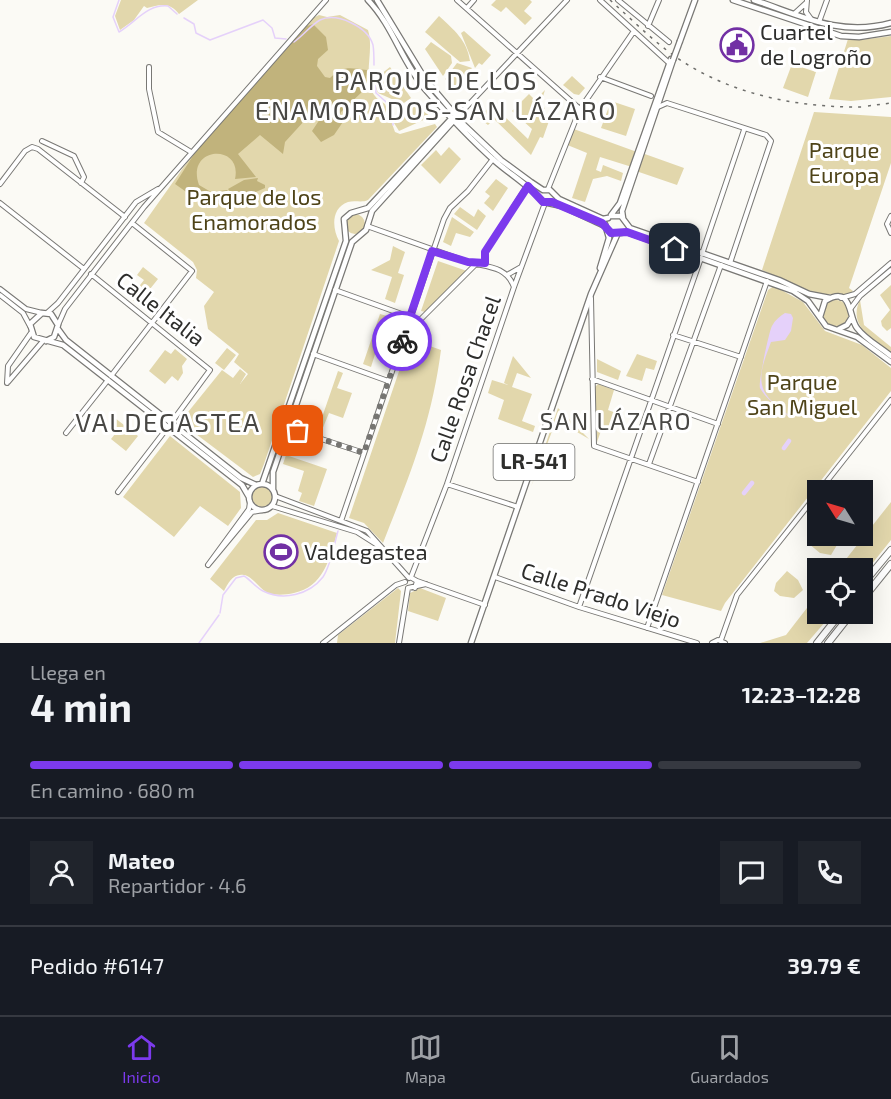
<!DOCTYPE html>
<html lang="es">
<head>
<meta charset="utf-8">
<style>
  :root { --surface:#171b24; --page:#20242c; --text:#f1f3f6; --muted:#9ea1a6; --line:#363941; --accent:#7c3aed }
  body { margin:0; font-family:"Exo 2",sans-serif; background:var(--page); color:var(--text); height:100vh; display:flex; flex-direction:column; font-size:22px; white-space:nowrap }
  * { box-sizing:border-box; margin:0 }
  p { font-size:20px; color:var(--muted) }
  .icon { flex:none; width:33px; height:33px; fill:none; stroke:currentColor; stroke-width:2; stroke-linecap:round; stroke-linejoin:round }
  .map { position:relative; height:643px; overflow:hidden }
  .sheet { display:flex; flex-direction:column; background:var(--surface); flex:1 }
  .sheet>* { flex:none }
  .needle { width:39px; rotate:307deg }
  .buttons { position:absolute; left:807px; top:480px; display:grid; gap:12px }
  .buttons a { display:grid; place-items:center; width:66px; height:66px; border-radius:0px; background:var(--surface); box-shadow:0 6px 24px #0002; font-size:30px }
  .pin { position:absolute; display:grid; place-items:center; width:51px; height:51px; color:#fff; margin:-26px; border-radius:12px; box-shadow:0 3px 9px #0006 }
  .courier { position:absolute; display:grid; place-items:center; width:60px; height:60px; margin:-30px; border:4px solid #7c3aed; border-radius:50%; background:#fff; color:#222; box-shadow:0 2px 8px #0007 }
  .summary em { font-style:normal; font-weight:700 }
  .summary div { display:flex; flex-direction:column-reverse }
  .summary { display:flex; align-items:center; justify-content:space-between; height:102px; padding:0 30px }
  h1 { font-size:39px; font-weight:700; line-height:45px }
  .bar { display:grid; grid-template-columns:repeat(4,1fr); gap:9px 6px; align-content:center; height:72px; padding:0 30px }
  .bar i { height:8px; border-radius:4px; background:var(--line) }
  .bar .on { background:var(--accent) }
  .bar p { grid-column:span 4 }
  .line { display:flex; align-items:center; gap:15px; padding:0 30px; border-top:2px solid var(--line) }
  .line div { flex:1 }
  .round { display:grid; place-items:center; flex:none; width:63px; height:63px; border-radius:0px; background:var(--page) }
  .menu { display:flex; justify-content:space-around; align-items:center; height:84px; border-top:2px solid var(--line); background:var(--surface); font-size:16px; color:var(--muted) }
  .menu a { display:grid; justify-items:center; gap:3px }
  .menu .on { color:var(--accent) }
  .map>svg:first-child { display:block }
</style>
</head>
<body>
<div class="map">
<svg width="891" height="643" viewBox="0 0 891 643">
  <rect width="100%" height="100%" fill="#fbfaf5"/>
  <path fill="#e2d7ac" d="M121,0H198L179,14C170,2 160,4 147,8L144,6L134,20L120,30L115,16Z
    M496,0H530L532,2L524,11L532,18L525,25L506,7L501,12L491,5Z
    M319,15L327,17L340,15L368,30C376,55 356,89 385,104L395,132L400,134L435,124L437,127L368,200C362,203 355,200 348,202C331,208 332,228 339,241L264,464L260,474L253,477L180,422L222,370L233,378L240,369L246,374L240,384L248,374L234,362L239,354L208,329L204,306L214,292L196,278L197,270L193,262L144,223L195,151L313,18Z
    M439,16C454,30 467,40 470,61L460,62L425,32Z
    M464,31L491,55L482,65L479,63L475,68L461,33Z
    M891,36V97L851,101L829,99L848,39L861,40Z
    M431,42L451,56L452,63L443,76L425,49Z
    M457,63L472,68L461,80L464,84L456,93L445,79Z
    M792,64L816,72L808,97L783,88Z
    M390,67L411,98L398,107L394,100L378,93L374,84L376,78Z
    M572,76L585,88L579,95L574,94L563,85Z
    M545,90L540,106L545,108L542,118L549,121L543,138L540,137L531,155L494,119L488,125L479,118L490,106L498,114L500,112L528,139L532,129L512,111L529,94L535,100Z
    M611,101L635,109L626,136L601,128Z
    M416,102L430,117L399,131L394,123L395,118Z
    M814,112L891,117V163L849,288L853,291L849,294H816L762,270Z
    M571,128L637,152L632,167L600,157L596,170L601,172L603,165L623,173L621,181L607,176L593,179L585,202L572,198L587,153L565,144Z
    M449,147L461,159L440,184L421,165L436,150L441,156Z
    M642,153L684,168L677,185L636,171Z
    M496,179L508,188L493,211L484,203L490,196L485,192Z
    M460,207L474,217L478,209L486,216L477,230L454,214Z
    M345 224a10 10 0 1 1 20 0a10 10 0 1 1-20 0Z
    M452,217L474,232L470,237L456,233L451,246L443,242Z
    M393,246L405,252L398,273L404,275L395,303L385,299L392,277L371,270L390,260Z
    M438,261L467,271L425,312L421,311Z
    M143,267L158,279L138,304L130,298L144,280L137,275Z
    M891,285V328L887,331L882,326L881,321L890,310L880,295Z
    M774,286L803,302L825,331L862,345L891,368V391L725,603L721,611L662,595L768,290Z
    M860,300L864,325L891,347V354C874,340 847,326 860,300Z
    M823 313a13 13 0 1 1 26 0a13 13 0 1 1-26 0Z
    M380,314L387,316L371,367L363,364Z
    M410,339L441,350C431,425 410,474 383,543L364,523L349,518Z
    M227,348L236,355L224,370L215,363Z
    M175,349L187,359L182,366L183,373L178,381L172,376L165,384L149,371L165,350L171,354Z
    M637,354L657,361L654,370L646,368L642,381L626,376Z
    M513,356L531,378L517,373L512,387L532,394L522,421L535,426L533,432L498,419L504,400L488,393L492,380L508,385L504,383Z
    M597,359L621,371L618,380L597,372Z
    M338,371L343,373L337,388L352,393L343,418L329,413L322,430L318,429Z
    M598,384L614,390L608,410L619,414L614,432L602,428L597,442L595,387Z
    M558,408L589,439L570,428L554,426L531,487Z
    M115,418L138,436L126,451L111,439L115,434L107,428Z
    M170,436L240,492L241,508L228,526L200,506L174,537L123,497Z
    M286,455L327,469L314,506L299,501L302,493L298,491L304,471L283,464Z
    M252 497a10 10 0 1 1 20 0a10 10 0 1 1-20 0Z
    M891,502V540L863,575L862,568H839Z
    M278,513L337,533C330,559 323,587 294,593C285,595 274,596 266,592C259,588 252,576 244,575C233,573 228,583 224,591L210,579L256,520H267Z
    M817,531L818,536H833L837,545L831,555L820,553L809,544Z
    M787,571L798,580L803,590L794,598L780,596L774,591L776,583Z
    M398,588L401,591L395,643H337L338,635Z
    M420,588L446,598L438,621L408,611L410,593Z
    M817,595L818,614H832L807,643H760L786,635Z"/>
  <path fill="#c1b37c" d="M313,24L326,37L328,50L318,59L317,66L325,77L330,78C343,65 350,68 367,70L364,90L341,112L340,115L347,116L334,135L321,142L312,131L324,113L316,108L285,142L283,154L260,135L238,154L256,177L235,179C243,143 185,146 199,185L211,192L227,190L232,197L229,201L205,203L207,200L195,192L192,196L175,184L196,151L307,26Z
    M258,178L257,181L265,185V188L237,200L228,189L244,180Z"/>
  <path fill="#e5d1fa" d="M785,313L791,314L793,318L791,331L785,340L771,342C763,364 753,385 773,402C779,407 787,413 790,418C781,408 767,401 760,388C758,384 769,331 772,326C775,320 780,316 785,313Z"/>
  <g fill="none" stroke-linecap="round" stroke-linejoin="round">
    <path stroke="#e5d1fa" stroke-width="1.5" d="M119,0L113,17L119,32C136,22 147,4 168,6L177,14
      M184,18L194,24L196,33L210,40L263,20L272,28L275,38L286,39
      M294,42C303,36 311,25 320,20C337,12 368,27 373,45C374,51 374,59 374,65
      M374,70L376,93L393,108V125
      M220,613L223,595L236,578L244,576C251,580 256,588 263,591C283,601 309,595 323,577C331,565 334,545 338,531
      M199,643L219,615"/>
    <path stroke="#e5d1fa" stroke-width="4.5" d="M784,448L789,441
      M744,493L752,483"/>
    <defs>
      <path id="minor" d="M457,0L580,109
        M600,0L668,62
        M618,0L669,42
        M807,0L806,12L811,19
        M467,8L474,0
        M794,14L806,3
        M819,22L827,0
        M648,26L659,0
        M149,67V89L158,132L191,152
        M600,77L651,96
        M658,107L667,103L766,135L771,141L730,263
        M457,117L567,0
        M42,141L74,156L84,177L81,183
        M0,184L25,151L32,147L38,149L125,217
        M548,189L580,109L634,31
        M0,203L84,269
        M891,216L887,224L891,233
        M367,226L468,262C485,267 506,265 514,287
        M702,254L744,130
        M485,263V252L527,186
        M91,274L210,370L171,423
        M507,275L521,267
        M0,289L26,309L42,313
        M335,290L410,317
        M0,295L23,313L30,326
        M591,298L594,446L698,482
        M841,298L855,294L891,263
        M851,308L860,296L891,270
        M47,313L58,303L136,202L158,189
        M58,325L65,309L144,207L326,0
        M415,325L476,264
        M673,335L741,357
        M313,354L388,381
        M111,376L192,271L132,223
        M592,379L718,424
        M8,382L43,341
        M7,383L8,366L31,333
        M288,428L364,453
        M66,433L108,380
        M649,464L721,265
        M447,484L518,507
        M820,490L891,400
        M118,492L168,427
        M275,496L367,531L409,578
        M272,506L357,532L379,546
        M341,521L444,219L450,208L468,191L493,159
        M208,565L252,512L263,510
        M208,565L249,509L250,502
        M410,577L417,581L415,588
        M411,577L447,484L514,287L545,203
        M495,577L579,607L697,643
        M417,581L485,605
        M408,588L426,584
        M579,607L701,258
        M647,628L767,281
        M721,640L737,595L818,493
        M323,643L396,585L405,582
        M399,643L408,588
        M712,643L718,640L725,643"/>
      <path id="major" d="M368,0C393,26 402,62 425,89C447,114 470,139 495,161C511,175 530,186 543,202L562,206L605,226
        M377,0L425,79L463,124L501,160L531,182L543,190H550L559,199L603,219L608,218
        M733,0L841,36L859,37L891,32
        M754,0C802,16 840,37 891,23
        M680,41L695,0
        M611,215L620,203L671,59
        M611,216H621L630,228L779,280L809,294L830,298
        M623,218L622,211L673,60
        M620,233L627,232L793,291L808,301L826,326L857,337L891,362
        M600,268L609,238L605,224
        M820,317L825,301C853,284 848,317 857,328C865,339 880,347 891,356
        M58,329L66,340L241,478L256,485
        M839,329L847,325L852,317
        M46,341L54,337L58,325L51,314L42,313L30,324L34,337L63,345L242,485L249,497
        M262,484L346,241L344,219L351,213L368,208L451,119L457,117
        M249 497a13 13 0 1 1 26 0a13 13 0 1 1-26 0Z
        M273,489V472L352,242L366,230L372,211L457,117
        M471,643L591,294L617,235"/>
      <path id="highway" d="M862,585L891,550
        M862,600L891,564
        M817,643L840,614
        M828,643L851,614"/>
    </defs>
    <use href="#minor" stroke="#797875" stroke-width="6"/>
    <use href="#major" stroke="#797875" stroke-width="7"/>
    <use href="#highway" stroke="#797875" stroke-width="8"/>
    <use href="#minor" stroke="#fff" stroke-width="4"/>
    <use href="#major" stroke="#fff" stroke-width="4.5"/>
    <use href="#highway" stroke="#fff" stroke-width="6"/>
    <path stroke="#6f6f6c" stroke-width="1.5" stroke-dasharray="3 6" stroke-linecap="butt" d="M610,0C629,17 648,36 669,52C725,94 796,108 865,107
      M868,106L891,103"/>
    <defs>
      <path id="major-bridge" d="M673,60L680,41"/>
    </defs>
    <use href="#major-bridge" stroke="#797875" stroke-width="7" stroke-linecap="butt"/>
    <use href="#major-bridge" stroke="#fff" stroke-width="4.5"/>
  </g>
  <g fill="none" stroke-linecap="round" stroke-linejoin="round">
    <path stroke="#767572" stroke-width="6" stroke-dasharray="0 10.8" d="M298,431L364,453L402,341"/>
    <path stroke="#7c3aed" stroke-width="8" d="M402,341L432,251L468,262L485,263V252L528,186L543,202H552L602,223L611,233L627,232L675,249"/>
  </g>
  <defs>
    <symbol id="civic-ring" viewBox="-11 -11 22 22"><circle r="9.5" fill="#fff" stroke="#7230a4" stroke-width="1.5"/><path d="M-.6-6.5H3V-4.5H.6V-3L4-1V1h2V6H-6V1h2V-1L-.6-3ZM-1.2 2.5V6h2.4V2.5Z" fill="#7230a4"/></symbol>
    <symbol id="stadium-ring" viewBox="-11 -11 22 22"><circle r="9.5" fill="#fff" stroke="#7230a4" stroke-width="1.5"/><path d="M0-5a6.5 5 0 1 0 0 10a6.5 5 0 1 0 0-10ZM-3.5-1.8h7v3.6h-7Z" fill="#7230a4"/></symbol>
  </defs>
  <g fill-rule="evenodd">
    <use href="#civic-ring" x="718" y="26" width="38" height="38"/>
    <use href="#stadium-ring" x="262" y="533" width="38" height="38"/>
  </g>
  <g text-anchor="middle" stroke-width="6" stroke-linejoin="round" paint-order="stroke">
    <rect fill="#fff" stroke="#6d6d6b" stroke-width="1.5" x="493.5" y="444" width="81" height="36" rx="4.5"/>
    <g font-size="21" font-weight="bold" fill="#2e2e2c">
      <text x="534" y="469">LR-541</text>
    </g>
    <g font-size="22" fill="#2e2e2c" stroke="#fff" text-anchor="start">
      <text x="760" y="40">Cuartel<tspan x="760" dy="25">de Logroño</tspan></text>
      <text x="304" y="560">Valdegastea</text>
    </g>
    <g font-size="22" fill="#4e4318" stroke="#fff">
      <text x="844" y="158">Parque<tspan x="844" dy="25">Europa</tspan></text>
      <text x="254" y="205">Parque de los<tspan x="254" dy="25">Enamorados</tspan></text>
      <text x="802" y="390">Parque<tspan x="802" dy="25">San Miguel</tspan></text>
    </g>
    <g font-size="22" fill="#2e2e2c" stroke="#fff">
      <text transform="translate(161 309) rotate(38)" y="8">Calle Italia</text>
      <text transform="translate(465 379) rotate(-71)" y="8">Calle Rosa Chacel</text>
      <text transform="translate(601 595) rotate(18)" y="8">Calle Prado Viejo</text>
    </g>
    <g font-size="24" letter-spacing="1.5" fill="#484744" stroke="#fff">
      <text x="616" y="430">SAN LÁZARO</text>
    </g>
    <g font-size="26" letter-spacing="1.5" fill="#484744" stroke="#fff">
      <text x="436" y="90">PARQUE DE LOS<tspan x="436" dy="30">ENAMORADOS-SAN LÁZARO</tspan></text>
      <text x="168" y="432">VALDEGASTEA</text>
    </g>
  </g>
</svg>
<div class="buttons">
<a><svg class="needle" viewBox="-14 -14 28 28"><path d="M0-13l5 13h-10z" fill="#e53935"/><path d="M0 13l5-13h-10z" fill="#9ea1a6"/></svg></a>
<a><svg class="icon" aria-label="locate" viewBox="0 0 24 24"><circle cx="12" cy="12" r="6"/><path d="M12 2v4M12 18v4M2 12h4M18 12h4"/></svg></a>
</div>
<div class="pin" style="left:298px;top:431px;background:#ea580c"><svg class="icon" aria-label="bag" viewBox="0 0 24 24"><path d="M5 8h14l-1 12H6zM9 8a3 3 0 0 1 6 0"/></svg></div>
<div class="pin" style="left:675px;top:249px;background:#1f2937"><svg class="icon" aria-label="home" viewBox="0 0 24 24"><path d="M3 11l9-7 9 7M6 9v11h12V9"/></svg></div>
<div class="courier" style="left:402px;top:341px"><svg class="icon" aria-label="bike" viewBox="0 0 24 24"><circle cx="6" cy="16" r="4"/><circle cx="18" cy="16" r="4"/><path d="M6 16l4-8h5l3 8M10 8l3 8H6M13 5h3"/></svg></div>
</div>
<section class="sheet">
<div class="summary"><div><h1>4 min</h1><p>Llega en</p></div><em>12:23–12:28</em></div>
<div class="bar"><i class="on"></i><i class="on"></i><i class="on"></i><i></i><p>En camino · 680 m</p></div>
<div class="line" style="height:108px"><a class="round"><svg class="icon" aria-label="person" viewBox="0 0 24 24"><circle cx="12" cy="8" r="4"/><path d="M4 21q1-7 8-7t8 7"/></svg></a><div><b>Mateo</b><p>Repartidor · 4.6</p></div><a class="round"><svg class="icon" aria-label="chat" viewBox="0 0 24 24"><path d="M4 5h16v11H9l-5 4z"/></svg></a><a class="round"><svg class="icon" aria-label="phone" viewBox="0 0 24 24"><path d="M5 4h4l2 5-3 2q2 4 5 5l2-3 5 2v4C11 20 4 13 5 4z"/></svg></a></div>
<div class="line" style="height:78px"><div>Pedido #6147</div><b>39.79 €</b></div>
</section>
<nav class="menu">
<a class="on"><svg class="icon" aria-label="home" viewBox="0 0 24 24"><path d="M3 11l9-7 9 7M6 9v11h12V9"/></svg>Inicio</a>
<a><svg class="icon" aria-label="map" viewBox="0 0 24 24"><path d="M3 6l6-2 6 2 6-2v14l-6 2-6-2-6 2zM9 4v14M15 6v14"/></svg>Mapa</a>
<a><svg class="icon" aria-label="saved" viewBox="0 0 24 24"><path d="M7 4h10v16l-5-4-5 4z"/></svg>Guardados</a>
</nav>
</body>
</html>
